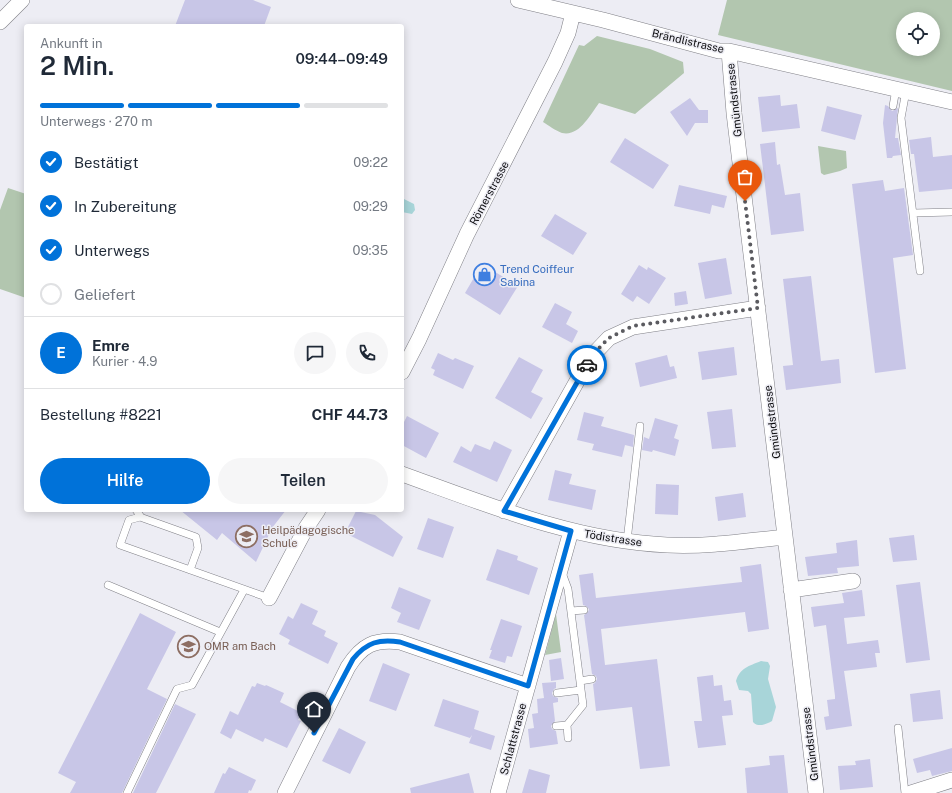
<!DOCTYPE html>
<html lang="de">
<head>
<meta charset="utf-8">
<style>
  :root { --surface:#fff; --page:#f6f6f7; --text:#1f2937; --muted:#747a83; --line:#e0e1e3; --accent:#0072d9 }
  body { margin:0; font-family:"Public Sans",sans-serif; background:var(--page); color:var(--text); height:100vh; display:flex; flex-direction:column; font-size:15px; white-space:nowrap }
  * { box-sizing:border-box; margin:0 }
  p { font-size:13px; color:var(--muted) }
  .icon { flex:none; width:22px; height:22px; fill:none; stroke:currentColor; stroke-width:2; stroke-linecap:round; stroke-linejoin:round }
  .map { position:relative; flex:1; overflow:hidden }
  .side { position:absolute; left:24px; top:24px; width:380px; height:488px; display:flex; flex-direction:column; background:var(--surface); border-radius:4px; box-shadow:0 2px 10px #0003 }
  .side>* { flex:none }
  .fabs { position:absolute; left:896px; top:12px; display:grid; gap:8px }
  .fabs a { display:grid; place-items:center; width:44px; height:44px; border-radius:50%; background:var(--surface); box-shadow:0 2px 10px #0003; font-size:20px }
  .pin { position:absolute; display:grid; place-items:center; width:34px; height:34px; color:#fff; margin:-41px -17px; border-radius:50% 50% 50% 0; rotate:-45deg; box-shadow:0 0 4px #0007 }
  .pin .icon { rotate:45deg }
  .courier { position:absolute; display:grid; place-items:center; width:40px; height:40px; margin:-20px; border:3px solid #0072d9; border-radius:50%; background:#fff; color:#222; box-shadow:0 1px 5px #0007 }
  .headline em { font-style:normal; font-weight:600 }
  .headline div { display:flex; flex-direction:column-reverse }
  .headline { display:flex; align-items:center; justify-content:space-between; height:68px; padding:0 16px }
  h1 { font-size:26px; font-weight:600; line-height:30px }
  .bar { display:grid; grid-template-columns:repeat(4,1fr); gap:6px 4px; align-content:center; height:48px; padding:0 16px }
  .bar i { height:5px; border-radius:3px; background:var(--line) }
  .bar .on { background:var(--accent) }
  .bar p { grid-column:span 4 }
  .line { display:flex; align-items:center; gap:10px; padding:0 16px; border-top:1px solid var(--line) }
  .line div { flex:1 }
  .round { display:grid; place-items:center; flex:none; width:42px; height:42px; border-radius:21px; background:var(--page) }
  ol { padding:0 16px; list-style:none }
  li { display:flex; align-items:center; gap:12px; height:44px }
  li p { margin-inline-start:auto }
  li .icon { padding:4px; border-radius:50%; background:var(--accent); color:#fff; stroke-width:4 }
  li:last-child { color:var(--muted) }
  li i { width:22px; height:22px; border:2px solid var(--line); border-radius:50% }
  .primary-button { display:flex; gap:8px; margin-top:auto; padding:8px 16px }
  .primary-button a { flex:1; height:46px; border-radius:24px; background:var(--accent); color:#fff; font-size:16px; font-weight:600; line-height:46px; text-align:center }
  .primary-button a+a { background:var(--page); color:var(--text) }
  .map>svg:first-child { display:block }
</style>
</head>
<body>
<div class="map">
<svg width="952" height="793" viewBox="0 0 952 793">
  <rect width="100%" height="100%" fill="#ededf4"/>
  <path fill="#b2c6af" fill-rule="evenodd" d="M727,0H952V91L718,35ZM903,19H933V49H903Z
    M597,36L650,49L683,62L684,73L635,114L599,103C590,115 579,137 562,133C556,131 548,125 543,122L579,45L584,46Z
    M818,146L846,151L847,168L840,171L824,175L821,173Z
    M8,188L26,194V298L0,289V210Z
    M556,614L561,652L545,655Z"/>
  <path fill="#a8d5d9" d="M402,198L414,204L415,210L412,214L402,212Z
    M761,661L768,662L770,666L768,679L776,707L772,721C767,724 758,728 753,722L751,694L748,691L739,690L736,681C740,668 749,666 761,661Z"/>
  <path fill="#c8c6e7" d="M185,0H253L271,7L264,26H175Z
    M780,95L781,106L797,104L800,128L762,132L758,97Z
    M690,98L699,110H708V123H695L687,136L670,112Z
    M885,105L888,106L892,111L898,108L895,138H898L901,155L893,156L892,158H887L883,123Z
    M827,106L862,115L855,140L821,131Z
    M931,137L933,157L952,155V189L919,192L914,154H911L909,140Z
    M625,138L669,165L653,189L610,162Z
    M775,142L777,165L780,164L785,195L800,193L804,231L771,235L760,144Z
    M883,180L885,191L904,188L913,255L893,258L906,369L875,373L852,184Z
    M679,185L727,196L724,208L712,205L710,214L674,206Z
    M555,214L587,233L573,255L541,236Z
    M726,258L732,294L705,299L698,263Z
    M482,264L518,286L500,315L465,293Z
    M639,265L647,270L648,267L666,278L649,304L637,296L633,302L621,294Z
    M811,276L821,361L839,359L841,383L786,390L783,366L793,365L783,279Z
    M686,291L688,304L675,306L674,293Z
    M555,303L572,312L566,324L578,331L572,343L542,327Z
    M734,347L737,375L702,380L698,352Z
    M438,353L453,360L455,358L474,366L463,389L433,375L435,370L431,368Z
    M667,355L670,367L674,366L677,378L640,387L635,363Z
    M519,357L543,370L531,392L543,398L531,419L495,398Z
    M732,409L736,447L712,449L707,412Z
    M584,412L604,417L601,426L634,435L633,447L625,445L622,457L592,450L594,444L577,440Z
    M407,416L439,433L426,458L402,445V426Z
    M655,418L678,425L674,438L679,440L675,456L653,450L652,452L642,450L644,437L649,439Z
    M494,441L512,450L497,482L453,462L461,446L471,452L475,444L490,450Z
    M555,470L572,474L569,484L596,490L592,510L548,500Z
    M656,484L679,485L678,515L655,514Z
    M743,493L746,517L718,521L715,497Z
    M180,510H286L272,528L256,562L222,533L217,540Z
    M356,511L375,515L403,537L393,557L345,533Z
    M428,518L454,527L443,558L417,549Z
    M914,535L917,560L893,562L889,538Z
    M857,540L859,566L837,568L838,573L808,576L805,557L837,553L836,543Z
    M497,549L518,556L517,560L538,568L529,595L486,580Z
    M761,564L769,629L748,632L745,612L601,629L605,665L657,659L670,766L640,769L632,707L596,711L593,684L595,683L597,679L596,676L592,674L584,615L588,612L589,609L586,606L583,605L579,575L593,573L596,598L742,582L740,567Z
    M920,582L930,660L906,663L896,585Z
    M399,587L431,600L419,630L397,622L401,613L391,608Z
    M862,590L865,616L844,618L847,644L878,640L880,653H875L877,667L844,671L852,726L826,730L824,717L829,716L827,700L835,699V696L826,625L814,627L811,607L844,603L842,593Z
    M301,603L318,611L312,624L326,631L324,636L338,643L328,664L288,644L290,640L279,634L288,616L293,619Z
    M140,613L176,632L147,689L167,699L122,793H70L76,782L58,773Z
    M501,619L522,626L512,657L507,656L505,663L489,658L492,650H490Z
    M561,658L564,679L551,681L549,660Z
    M383,663L410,674L396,711L369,701Z
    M713,675L714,686L722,685L724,701L731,700L733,715L722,716L726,745L698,748L694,721H702L697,677Z
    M556,682V688L554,689L552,693L553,696L558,698V702L553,703L555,721L551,726L552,729L556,731L558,744L530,748L528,729L534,728L532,714L538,713L537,699L544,698L542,683Z
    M257,683L265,686L266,685L284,693L280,702L302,713L298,720L301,721L287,748L265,738L263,742L236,729L231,739L220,733L230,711L238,715L252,686L255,687Z
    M940,690L943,719L913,722L910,694Z
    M443,699L479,711L474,729L495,736L491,750L469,743L472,735L470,738L434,726Z
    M175,704L196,714L156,793H133Z
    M339,728L366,742L350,774L322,761Z
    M952,748V771L932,776L930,770L917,773L913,759Z
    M784,755L788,793H747L745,768L770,765L769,756Z
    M870,759L873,787L840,790L838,766L856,765L855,761Z
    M229,767L256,780L251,791L249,790L248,793H214L223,773L225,774Z
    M529,769L550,775L546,793H522Z
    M469,773L474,793H411L410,788Z"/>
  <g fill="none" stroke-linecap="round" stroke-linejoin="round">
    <defs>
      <path id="lane" d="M906,91L901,118L920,271
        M893,106L896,89
        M914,213L952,212
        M136,510L141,517
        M627,541L640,426
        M190,570L198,548L196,537L140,517L129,520L120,545L269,598
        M562,573L568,589L583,705L567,725L568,738
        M108,585L220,632
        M571,611L584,610
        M580,681L592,679
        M557,693L581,690
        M556,726L567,725
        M898,728L905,793
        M127,793L177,689L192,685L244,590"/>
      <path id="street" d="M518,0L603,20L719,51H729L952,102
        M0,22L22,0
        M729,51L734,113L816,793
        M402,372L419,339L467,234L555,62L568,33L573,13
        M402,474C488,505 575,541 667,545C707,547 746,541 785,537
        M504,511L590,358L609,338L633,327L758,308
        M791,590L853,581
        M269,598L306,528L318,510
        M285,793L348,667C362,645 374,639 400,642L528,686
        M498,793L571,531
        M911,793L952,780"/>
    </defs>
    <use href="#lane" stroke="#808087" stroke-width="8"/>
    <use href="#street" stroke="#808087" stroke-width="16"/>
    <use href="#lane" stroke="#fff" stroke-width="7"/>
    <use href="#street" stroke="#fff" stroke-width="15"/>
  </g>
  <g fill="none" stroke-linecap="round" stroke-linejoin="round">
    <path stroke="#5b5b60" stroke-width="4" stroke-dasharray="0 7.2" d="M587,365L600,347L609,338L633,326L758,308L745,201"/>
    <path stroke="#0072d9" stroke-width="5" d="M314,733L353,659C367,642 379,639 400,642L528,686L571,531L504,511L587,365"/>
  </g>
  <defs>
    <symbol id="shop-ring" viewBox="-11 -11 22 22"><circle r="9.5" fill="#ededf4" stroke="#3f7fe0" stroke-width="1.5"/><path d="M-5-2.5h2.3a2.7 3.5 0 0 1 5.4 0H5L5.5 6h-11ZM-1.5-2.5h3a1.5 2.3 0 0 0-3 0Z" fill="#3f7fe0"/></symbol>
    <symbol id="school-ring" viewBox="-11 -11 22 22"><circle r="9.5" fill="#ededf4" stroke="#8d6e63" stroke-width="1.5"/><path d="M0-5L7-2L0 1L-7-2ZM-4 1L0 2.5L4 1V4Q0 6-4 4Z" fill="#8d6e63"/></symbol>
    <symbol id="university-ring" viewBox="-11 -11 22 22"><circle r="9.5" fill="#ededf4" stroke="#8d6e63" stroke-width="1.5"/><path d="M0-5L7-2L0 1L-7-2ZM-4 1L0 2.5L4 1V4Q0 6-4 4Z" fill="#8d6e63"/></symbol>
  </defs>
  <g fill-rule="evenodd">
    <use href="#shop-ring" x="472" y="262" width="25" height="25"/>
    <use href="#school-ring" x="234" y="524" width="25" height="25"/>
    <use href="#university-ring" x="176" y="634" width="25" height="25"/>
  </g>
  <g text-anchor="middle" stroke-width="3" stroke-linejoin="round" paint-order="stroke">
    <g font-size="11" fill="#0d0d10" stroke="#ededf4">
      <text transform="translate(688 41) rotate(13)" y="4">Brändlistrasse</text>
      <text transform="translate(734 100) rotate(-96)" y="4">Gmündstrasse</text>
      <text transform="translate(489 193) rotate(-62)" y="4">Römerstrasse</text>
      <text transform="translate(772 422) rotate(-97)" y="4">Gmündstrasse</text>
      <text transform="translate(613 538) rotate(9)" y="4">Tödistrasse</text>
      <text transform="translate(513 739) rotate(-75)" y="4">Schlattstrasse</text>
      <text transform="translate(810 744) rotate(-97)" y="4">Gmündstrasse</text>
    </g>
    <g font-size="11" fill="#366cbe" stroke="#ededf4" text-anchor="start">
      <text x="500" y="273">Trend Coiffeur<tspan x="500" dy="13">Sabina</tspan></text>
    </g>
    <g font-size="11" fill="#785e54" stroke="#ededf4" text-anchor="start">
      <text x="262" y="534">Heilpädagogische<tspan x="262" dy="13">Schule</tspan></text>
      <text x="204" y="650">OMR am Bach</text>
    </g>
  </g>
</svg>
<div class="fabs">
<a><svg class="icon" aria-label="locate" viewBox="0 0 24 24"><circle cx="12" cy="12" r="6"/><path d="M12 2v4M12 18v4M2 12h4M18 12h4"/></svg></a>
</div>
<div class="pin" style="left:745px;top:201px;background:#ea580c"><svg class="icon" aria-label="bag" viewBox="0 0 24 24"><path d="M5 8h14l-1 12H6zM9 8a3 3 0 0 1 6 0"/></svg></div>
<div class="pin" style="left:314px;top:733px;background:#1f2937"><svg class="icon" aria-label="home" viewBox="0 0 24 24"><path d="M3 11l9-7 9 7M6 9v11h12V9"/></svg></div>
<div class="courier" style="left:587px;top:365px"><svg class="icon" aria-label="car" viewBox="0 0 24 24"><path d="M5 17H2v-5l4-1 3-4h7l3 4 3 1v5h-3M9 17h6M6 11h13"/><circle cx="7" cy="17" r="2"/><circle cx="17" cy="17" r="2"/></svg></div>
<section class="side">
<div class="headline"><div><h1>2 Min.</h1><p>Ankunft in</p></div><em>09:44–09:49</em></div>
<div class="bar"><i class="on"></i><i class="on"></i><i class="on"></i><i></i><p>Unterwegs · 270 m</p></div>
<ol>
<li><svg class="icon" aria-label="check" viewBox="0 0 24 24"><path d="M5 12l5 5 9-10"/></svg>Bestätigt<p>09:22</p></li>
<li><svg class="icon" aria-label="check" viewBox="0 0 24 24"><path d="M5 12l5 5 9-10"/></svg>In Zubereitung<p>09:29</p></li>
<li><svg class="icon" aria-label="check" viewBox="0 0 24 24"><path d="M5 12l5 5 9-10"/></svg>Unterwegs<p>09:35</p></li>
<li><i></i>Geliefert</li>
</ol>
<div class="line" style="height:72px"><b class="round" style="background:var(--accent);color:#fff">E</b><div><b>Emre</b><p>Kurier · 4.9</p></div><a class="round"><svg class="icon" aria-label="chat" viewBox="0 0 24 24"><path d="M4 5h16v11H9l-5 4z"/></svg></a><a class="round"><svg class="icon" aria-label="phone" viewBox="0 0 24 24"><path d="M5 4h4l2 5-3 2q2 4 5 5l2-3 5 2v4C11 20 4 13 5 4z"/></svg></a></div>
<div class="line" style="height:52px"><div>Bestellung #8221</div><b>CHF 44.73</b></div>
<div class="primary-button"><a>Hilfe</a><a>Teilen</a></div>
</section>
</div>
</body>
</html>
